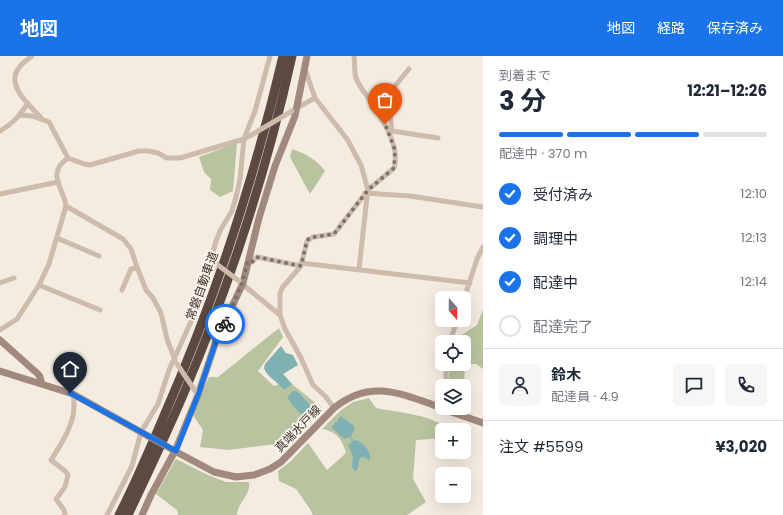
<!DOCTYPE html>
<html lang="ja">
<head>
<meta charset="utf-8">
<style>
  :root { --surface:#fff; --page:#f6f6f7; --text:#1f2937; --muted:#747a83; --line:#e0e1e3; --accent:#1a73e8 }
  body { margin:0; font-family:Poppins,"Noto Sans JP",sans-serif; background:var(--page); color:var(--text); height:100vh; display:flex; flex-direction:column; font-size:15px; white-space:nowrap }
  * { box-sizing:border-box; margin:0 }
  p { font-size:13px; color:var(--muted) }
  .icon { flex:none; width:22px; height:22px; fill:none; stroke:currentColor; stroke-width:2; stroke-linecap:round; stroke-linejoin:round }
  .map { position:relative; flex:1; overflow:hidden }
  .panel { display:flex; flex-direction:column; background:var(--surface); width:300px }
  .panel>* { flex:none }
  .needle { width:26px; rotate:160deg }
  .fabs { position:absolute; left:435px; top:235px; display:grid; gap:8px }
  .fabs a { display:grid; place-items:center; width:36px; height:36px; border-radius:6px; background:var(--surface); box-shadow:0 4px 16px #0002; font-size:20px }
  .pin { position:absolute; display:grid; place-items:center; width:34px; height:34px; color:#fff; margin:-41px -17px; border-radius:50% 50% 50% 0; rotate:-45deg; box-shadow:0 0 4px #0007 }
  .pin .icon { rotate:45deg }
  .courier { position:absolute; display:grid; place-items:center; width:40px; height:40px; margin:-20px; border:3px solid #1a73e8; border-radius:50%; background:#fff; color:#222; box-shadow:0 1px 5px #0007 }
  .head em { font-style:normal; font-weight:700 }
  .head div { display:flex; flex-direction:column-reverse }
  .head { display:flex; align-items:center; justify-content:space-between; height:68px; padding:0 16px }
  h1 { font-size:26px; font-weight:700; line-height:30px }
  .bar { display:grid; grid-template-columns:repeat(4,1fr); gap:6px 4px; align-content:center; height:48px; padding:0 16px }
  .bar i { height:5px; border-radius:3px; background:var(--line) }
  .bar .selected { background:var(--accent) }
  .bar p { grid-column:span 4 }
  .line { display:flex; align-items:center; gap:10px; padding:0 16px; border-top:1px solid var(--line) }
  .line div { flex:1 }
  .round { display:grid; place-items:center; flex:none; width:42px; height:42px; border-radius:6px; background:var(--page) }
  ol { padding:0 16px; list-style:none }
  li { display:flex; align-items:center; gap:12px; height:44px }
  li p { margin-inline-start:auto }
  li .icon { padding:4px; border-radius:50%; background:var(--accent); color:#fff; stroke-width:4 }
  li:last-child { color:var(--muted) }
  li i { width:22px; height:22px; border:2px solid var(--line); border-radius:50% }
  header { display:flex; align-items:center; gap:24px; box-sizing:border-box; height:56px; padding:0 20px; background:var(--accent); color:#fff }
  header strong { font-size:19px }
  nav { display:flex; gap:22px; margin-inline-start:auto; font-size:14px }
  main { display:flex; flex:1; min-height:0 }
  .map>svg:first-child { display:block }
</style>
</head>
<body>
<header>
<strong>地図</strong>
<nav><a>地図</a><a>経路</a><a>保存済み</a></nav>
</header>
<main>
<div class="map">
<svg width="483" height="459" viewBox="0 0 483 459">
  <rect width="100%" height="100%" fill="#f4ebe1"/>
  <path fill="#b8c4a0" d="M237,87L233,135L220,141L210,134L211,123L204,116L199,101Z
    M292,93C306,98 316,103 325,115L310,138L290,101Z
    M483,253V313L476,308H465L464,330H448L450,308H464V286H456L458,281L477,269Z
    M279,272L283,281L258,315L274,330L288,325L322,352L283,387L228,394L200,391L203,374L193,359L201,338L209,321H218Z
    M369,342L376,352C400,357 431,358 450,374H442V382L416,384L413,423L426,446L407,459H313L310,453L296,433L279,425L278,415L291,405L308,387L327,414L346,397C342,383 337,376 322,373L340,355L353,346Z
    M176,403L208,419L226,426H249C251,440 238,445 237,459H178L177,454L156,438Z"/>
  <path fill="#7fb0b2" d="M281,290L286,297L293,299L298,309L283,318L292,328L284,334C279,327 266,320 264,312L265,308Z
    M293,335H296L298,336L315,354V358H301L293,350L287,341Z
    M341,360L354,370V375L351,380L353,385L357,384C364,388 371,395 370,403L369,404L363,401L360,402L357,414L355,415L352,411L353,401L348,389L352,386L350,381L344,383L331,371L336,366H338L337,365Z"/>
  <g fill="none" stroke-linecap="round" stroke-linejoin="round">
    <path stroke="#cdbbac" stroke-width="5" d="M32,0C27,4 21,8 18,13C6,31 31,50 42,63
      M305,13L315,42L347,83L361,109L368,134
      M295,53L315,42
      M20,59L32,60L49,66L68,102L84,108L90,109L139,95H148L158,97L167,102H180L244,83L253,78
      M0,75C13,68 20,59 28,47
      M392,75L388,41L395,30L409,13
      M390,77L392,75L438,82
      M0,138L58,126
      M66,150L123,183L131,193L137,211
      M57,182L99,200
      M248,205L252,206L257,201L301,210
      M301,207L470,227
      M359,213L367,141L365,137L410,140L483,151
      M0,227L14,222
      M241,227L280,259L285,273L301,302L313,329L325,340L334,352
      M39,229L100,254
      M122,234L131,213L137,211L146,234L153,242L161,257L167,283L175,304
      M464,243L477,203L483,191
      M280,259V238L282,232L301,210L307,185L313,181L334,178L368,134L394,112C401,90 381,61 369,43C365,37 359,30 356,22C354,15 355,7 354,0
      M0,274L17,263L39,229L49,208L66,150C63,131 46,117 68,102
      M450,286L457,264
      M446,330V308
      M65,459L64,454L56,443L65,431L68,419L65,415L51,404C60,390 74,369 74,351C74,347 74,343 73,338
      M107,459L132,410L141,376L158,348L169,314L198,250L216,185L221,173L232,155L236,141L240,123L244,83L255,55L270,0"/>
    <path stroke="#a18a7d" stroke-width="7" d="M0,284L38,318L40,321L42,328
      M0,315L73,338L148,380
      M171,393L214,416L236,421L254,419L270,413L281,406L334,352C367,325 395,335 431,348C448,355 466,361 483,367
      M142,459L151,439L175,395L198,339L216,285L243,227L259,162L275,110L295,60L307,0"/>
    <path stroke="#5c4a42" stroke-width="9" d="M119,459C135,428 149,395 163,362C214,246 254,124 283,0
      M128,459C148,417 168,375 186,332C231,225 267,113 292,0"/>
    <path stroke="#cdbbac" stroke-width="5" d="M253,78L292,55
      M214,206L239,225
      M177,308L196,336"/>
    <path stroke="#a18a7d" stroke-width="7" d="M148,380L168,391"/>
  </g>
  <g fill="none" stroke-linecap="round" stroke-linejoin="round">
    <path stroke="#7c716b" stroke-width="4" stroke-dasharray="0 7.2" d="M225,268L242,227L248,205L252,206L257,201L301,210L307,185L309,182L334,178L368,134L394,112L395,94L385,68"/>
    <path stroke="#1a73e8" stroke-width="5" d="M70,337L176,395L198,339L216,285L225,268"/>
  </g>
  <g text-anchor="middle" stroke-width="3.5" stroke-linejoin="round" paint-order="stroke">
    <g font-size="12" fill="#3b302b" stroke="#fbf5ee">
      <text transform="translate(202 230) rotate(-70)" y="4">常磐自動車道</text>
      <text transform="translate(298 373) rotate(-46)" y="4">真端水戸線</text>
    </g>
  </g>
</svg>
<div class="fabs">
<a><svg class="needle" viewBox="-14 -14 28 28"><path d="M0-13l5 13h-10z" fill="#e53935"/><path d="M0 13l5-13h-10z" fill="#747a83"/></svg></a>
<a><svg class="icon" aria-label="locate" viewBox="0 0 24 24"><circle cx="12" cy="12" r="6"/><path d="M12 2v4M12 18v4M2 12h4M18 12h4"/></svg></a>
<a><svg class="icon" aria-label="layers" viewBox="0 0 24 24"><path d="M12 4l9 5-9 5-9-5zM3 14l9 5 9-5"/></svg></a>
<a>+</a>
<a>−</a>
</div>
<div class="pin" style="left:385px;top:68px;background:#ea580c"><svg class="icon" aria-label="bag" viewBox="0 0 24 24"><path d="M5 8h14l-1 12H6zM9 8a3 3 0 0 1 6 0"/></svg></div>
<div class="pin" style="left:70px;top:337px;background:#1f2937"><svg class="icon" aria-label="home" viewBox="0 0 24 24"><path d="M3 11l9-7 9 7M6 9v11h12V9"/></svg></div>
<div class="courier" style="left:225px;top:268px"><svg class="icon" aria-label="bike" viewBox="0 0 24 24"><circle cx="6" cy="16" r="4"/><circle cx="18" cy="16" r="4"/><path d="M6 16l4-8h5l3 8M10 8l3 8H6M13 5h3"/></svg></div>
</div>
<section class="panel">
<div class="head"><div><h1>3 分</h1><p>到着まで</p></div><em>12:21–12:26</em></div>
<div class="bar"><i class="selected"></i><i class="selected"></i><i class="selected"></i><i></i><p>配達中 · 370 m</p></div>
<ol>
<li><svg class="icon" aria-label="check" viewBox="0 0 24 24"><path d="M5 12l5 5 9-10"/></svg>受付済み<p>12:10</p></li>
<li><svg class="icon" aria-label="check" viewBox="0 0 24 24"><path d="M5 12l5 5 9-10"/></svg>調理中<p>12:13</p></li>
<li><svg class="icon" aria-label="check" viewBox="0 0 24 24"><path d="M5 12l5 5 9-10"/></svg>配達中<p>12:14</p></li>
<li><i></i>配達完了</li>
</ol>
<div class="line" style="height:72px"><a class="round"><svg class="icon" aria-label="person" viewBox="0 0 24 24"><circle cx="12" cy="8" r="4"/><path d="M4 21q1-7 8-7t8 7"/></svg></a><div><b>鈴木</b><p>配達員 · 4.9</p></div><a class="round"><svg class="icon" aria-label="chat" viewBox="0 0 24 24"><path d="M4 5h16v11H9l-5 4z"/></svg></a><a class="round"><svg class="icon" aria-label="phone" viewBox="0 0 24 24"><path d="M5 4h4l2 5-3 2q2 4 5 5l2-3 5 2v4C11 20 4 13 5 4z"/></svg></a></div>
<div class="line" style="height:52px"><div>注文 #5599</div><b>¥3,020</b></div>
</section>
</main>
</body>
</html>
